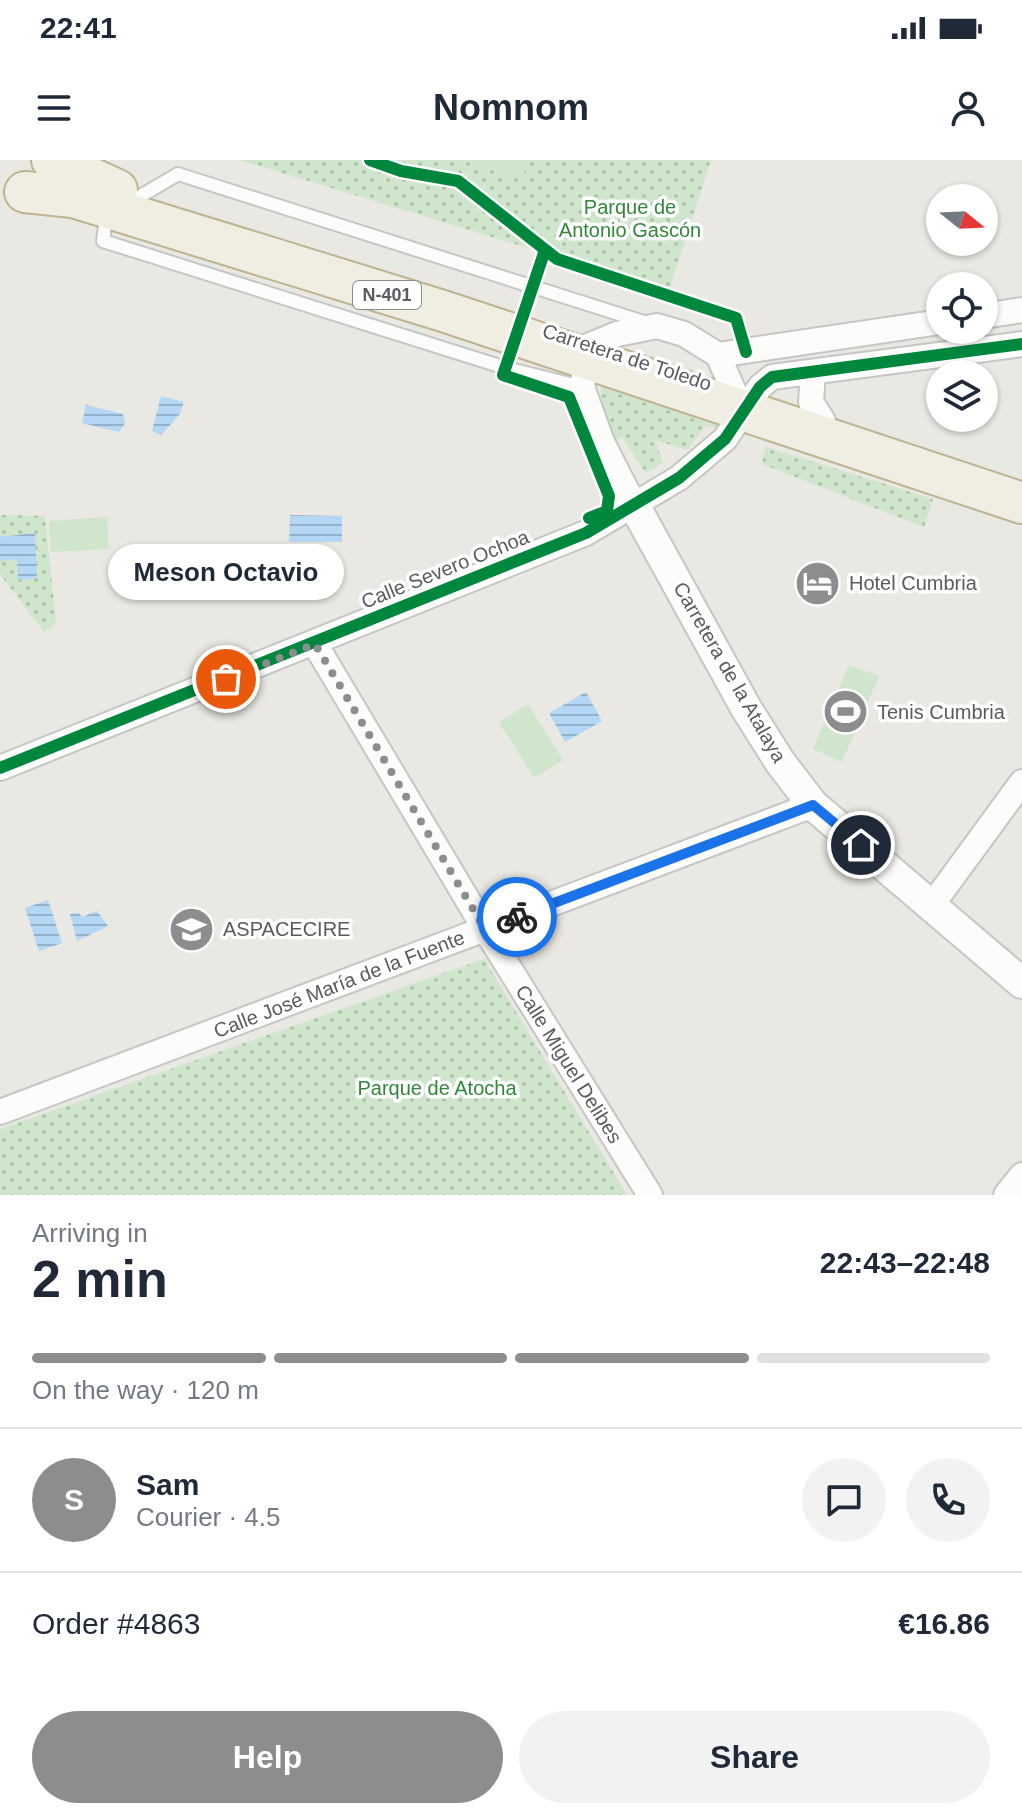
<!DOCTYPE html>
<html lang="en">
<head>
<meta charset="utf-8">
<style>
  :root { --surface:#fff; --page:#f2f2f3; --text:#1f2937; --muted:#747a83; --line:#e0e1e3; --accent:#8b8d8e }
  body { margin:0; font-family:Arial,sans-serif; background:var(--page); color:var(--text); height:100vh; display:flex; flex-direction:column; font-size:30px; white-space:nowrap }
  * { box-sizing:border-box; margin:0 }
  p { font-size:26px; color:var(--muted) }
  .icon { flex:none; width:44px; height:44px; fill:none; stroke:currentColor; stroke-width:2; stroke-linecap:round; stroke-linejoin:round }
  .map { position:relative; height:1035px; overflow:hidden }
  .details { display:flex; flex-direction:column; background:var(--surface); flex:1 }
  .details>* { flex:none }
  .needle { width:52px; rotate:108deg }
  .controls { position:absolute; left:926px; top:24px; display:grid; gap:16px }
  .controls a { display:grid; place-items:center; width:72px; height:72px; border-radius:50%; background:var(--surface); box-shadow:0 2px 6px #0004; font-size:40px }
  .pin { position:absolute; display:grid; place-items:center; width:68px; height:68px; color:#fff; margin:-34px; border:4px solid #fff; border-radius:50%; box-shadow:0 2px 8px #0007 }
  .courier { position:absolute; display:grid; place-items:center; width:80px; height:80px; margin:-40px; border:6px solid #1a73e8; border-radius:50%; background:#fff; color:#222; box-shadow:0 2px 10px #0007 }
  .bubble { position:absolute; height:56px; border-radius:28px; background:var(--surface); box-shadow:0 2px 6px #0004; font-size:26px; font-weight:800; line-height:56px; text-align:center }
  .overview em { font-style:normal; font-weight:800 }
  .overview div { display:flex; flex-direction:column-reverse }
  .overview { display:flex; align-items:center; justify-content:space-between; height:136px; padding:0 32px }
  h1 { font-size:52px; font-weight:800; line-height:60px }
  .bar { display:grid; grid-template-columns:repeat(4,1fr); gap:12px 8px; align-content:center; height:96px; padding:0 32px }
  .bar i { height:10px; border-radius:6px; background:var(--line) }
  .bar .active { background:var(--accent) }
  .bar p { grid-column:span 4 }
  .line { display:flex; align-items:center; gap:20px; padding:0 32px; border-top:2px solid var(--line) }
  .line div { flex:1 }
  .round { display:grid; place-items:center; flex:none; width:84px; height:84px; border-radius:42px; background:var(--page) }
  .action { display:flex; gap:16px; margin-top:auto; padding:16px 32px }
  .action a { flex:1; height:92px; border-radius:48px; background:var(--accent); color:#fff; font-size:32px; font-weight:800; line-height:92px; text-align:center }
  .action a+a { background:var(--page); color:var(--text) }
  .status { display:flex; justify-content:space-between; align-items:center; height:56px; padding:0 40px; background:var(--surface); direction:ltr }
  .status svg { height:22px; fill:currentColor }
  header { display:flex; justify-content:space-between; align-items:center; height:104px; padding:0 32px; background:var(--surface); font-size:36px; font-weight:800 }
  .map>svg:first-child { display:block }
</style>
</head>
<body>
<div class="status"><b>22:41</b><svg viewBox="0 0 49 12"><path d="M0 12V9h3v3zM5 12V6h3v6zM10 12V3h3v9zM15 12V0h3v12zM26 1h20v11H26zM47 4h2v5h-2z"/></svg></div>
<header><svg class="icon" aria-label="menu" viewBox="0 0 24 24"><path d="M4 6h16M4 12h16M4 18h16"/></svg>Nomnom<svg class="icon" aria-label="person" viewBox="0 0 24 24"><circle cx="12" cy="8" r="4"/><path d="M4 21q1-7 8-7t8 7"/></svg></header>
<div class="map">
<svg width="1022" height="1035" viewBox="0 0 1022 1035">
  <defs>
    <pattern id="park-dots" width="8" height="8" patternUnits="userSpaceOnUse" patternTransform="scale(2)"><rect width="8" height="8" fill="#cfe6cd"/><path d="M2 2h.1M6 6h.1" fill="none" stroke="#abbeaa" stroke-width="1.8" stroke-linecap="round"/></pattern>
    <pattern id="water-rules" width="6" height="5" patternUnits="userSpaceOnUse" patternTransform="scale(2)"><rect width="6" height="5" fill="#b4d7f6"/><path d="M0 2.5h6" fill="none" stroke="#95b2cb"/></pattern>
  </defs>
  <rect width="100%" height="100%" fill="#e9e8e2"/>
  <path fill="url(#park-dots)" d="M240,0H711L669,131Z
    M602,221L719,260L717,267L705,266L688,290L655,280L663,303L646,313L622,277L610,285L600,242Z
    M766,287L933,339L924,367L762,304Z
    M0,355L45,356L56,463L44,472L0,414Z
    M484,799L627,1035H0V969Z"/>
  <path fill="#cfe6cd" d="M462,0H529L522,20Z
    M107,357L109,389L51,392L49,361Z
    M849,505L879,516L842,602L813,589Z
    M528,544L563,600L534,618L499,562Z"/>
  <path fill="url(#water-rules)" d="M161,236L184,242L180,254L161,275L152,271Z
    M86,245L123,254L125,263L119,272L82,263Z
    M290,355L342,356V382H289Z
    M35,373L37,418L18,420L17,399L0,401V377Z
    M586,532L602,561L565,582L549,553Z
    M48,740L62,783L39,791L25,748Z
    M97,751L108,766L77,781L70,754L79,753L82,757Z"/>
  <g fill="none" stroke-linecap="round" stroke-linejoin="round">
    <defs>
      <path id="service" d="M139,37L178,14L647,163
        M107,51L103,81L506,208L582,227"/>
      <path id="minor" d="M984,156L1022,150
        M718,195L940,162
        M813,213L811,242L823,261
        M634,345L602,282L582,227L590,185L617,174L657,166L684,174L718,195L734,232
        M315,484L485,769L650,1035
        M0,608L586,373L679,318L725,279L760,227L772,217L1022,184
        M932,745L1022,622
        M0,952L813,645
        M1006,1035L1022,1015"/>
      <path id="tertiary" d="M634,345L746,548L780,602L813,645L1022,823"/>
      <path id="trunk" d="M52,0L117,30
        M25,32L73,37L443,151L1022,343"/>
    </defs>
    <use href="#service" stroke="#c5c6c5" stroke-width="16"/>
    <use href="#minor" stroke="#c5c6c5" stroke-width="28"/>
    <use href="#tertiary" stroke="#c5c6c5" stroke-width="34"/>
    <use href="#trunk" stroke="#c0b490" stroke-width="44"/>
    <use href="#service" stroke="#fcfcfb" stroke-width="12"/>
    <use href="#minor" stroke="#fcfcfb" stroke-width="24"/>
    <use href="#tertiary" stroke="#fcfcfb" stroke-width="30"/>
    <use href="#trunk" stroke="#f0eee2" stroke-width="40"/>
    <defs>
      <path id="cycleway" d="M370,0L401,11L458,21L557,99L736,158L746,192
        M545,90L503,215L569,237L609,336L607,351L589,358
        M0,608L586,373L679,318L725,279L760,227L772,217L1022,184"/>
    </defs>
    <use href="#cycleway" stroke="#fff" stroke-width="17"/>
    <use href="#cycleway" stroke="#00873e" stroke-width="12"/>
  </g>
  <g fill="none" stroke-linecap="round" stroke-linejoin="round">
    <path stroke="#8b8d8e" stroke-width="8" stroke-dasharray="0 14.4" d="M226,519L315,484L485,769L517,757"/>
    <path stroke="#1a73e8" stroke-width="10" d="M517,757L813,645L861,685"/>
  </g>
  <defs>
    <symbol id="hotel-disc" viewBox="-11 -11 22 22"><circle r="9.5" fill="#8b8d8e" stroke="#fff"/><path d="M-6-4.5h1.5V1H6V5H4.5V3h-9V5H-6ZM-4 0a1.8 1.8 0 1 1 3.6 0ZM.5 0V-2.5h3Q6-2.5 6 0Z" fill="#fff"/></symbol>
    <symbol id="stadium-disc" viewBox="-11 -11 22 22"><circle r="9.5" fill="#8b8d8e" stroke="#fff"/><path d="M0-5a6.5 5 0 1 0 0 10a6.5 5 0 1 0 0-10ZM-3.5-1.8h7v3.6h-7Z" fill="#fff"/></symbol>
    <symbol id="school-disc" viewBox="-11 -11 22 22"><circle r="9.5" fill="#8b8d8e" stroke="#fff"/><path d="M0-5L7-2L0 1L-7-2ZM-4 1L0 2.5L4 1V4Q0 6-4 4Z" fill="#fff"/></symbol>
  </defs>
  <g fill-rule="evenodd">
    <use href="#hotel-disc" x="792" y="398" width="51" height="51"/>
    <use href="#stadium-disc" x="820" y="526" width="51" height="51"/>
    <use href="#school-disc" x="166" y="744" width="51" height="51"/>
  </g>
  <g text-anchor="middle" stroke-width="7" stroke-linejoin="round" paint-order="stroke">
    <rect fill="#fff" stroke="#8a8d90" stroke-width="2" x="353" y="121" width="68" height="28" rx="6"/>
    <g font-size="18" font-weight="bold" fill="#585c61">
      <text x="387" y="141">N-401</text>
    </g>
    <g font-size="20" fill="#328739" stroke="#fff">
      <text x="630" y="54">Parque de<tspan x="630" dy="23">Antonio Gascón</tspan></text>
      <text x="437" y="935">Parque de Atocha</text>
    </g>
    <g font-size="20" fill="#585c61" stroke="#fff">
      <text transform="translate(627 197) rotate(18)" y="7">Carretera de Toledo</text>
      <text transform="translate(445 409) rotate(-22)" y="7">Calle Severo Ochoa</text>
      <text transform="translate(730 512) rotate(60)" y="7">Carretera de la Atalaya</text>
      <text transform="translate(339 824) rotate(-21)" y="7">Calle José María de la Fuente</text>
      <text transform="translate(569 904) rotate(58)" y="7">Calle Miguel Delibes</text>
    </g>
    <g font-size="20" fill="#585c61" stroke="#fff" text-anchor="start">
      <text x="849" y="430">Hotel Cumbria</text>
      <text x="877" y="559">Tenis Cumbria</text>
      <text x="223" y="776">ASPACECIRE</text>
    </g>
  </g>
</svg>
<div class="controls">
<a><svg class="needle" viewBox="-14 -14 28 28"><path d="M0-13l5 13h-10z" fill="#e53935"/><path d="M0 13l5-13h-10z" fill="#747a83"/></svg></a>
<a><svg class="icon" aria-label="locate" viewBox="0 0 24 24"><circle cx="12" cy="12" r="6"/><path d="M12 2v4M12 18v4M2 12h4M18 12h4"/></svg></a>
<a><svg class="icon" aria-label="layers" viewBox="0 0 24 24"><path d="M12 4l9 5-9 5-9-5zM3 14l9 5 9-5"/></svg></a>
</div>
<div class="pin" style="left:226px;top:519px;background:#ea580c"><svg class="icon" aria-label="bag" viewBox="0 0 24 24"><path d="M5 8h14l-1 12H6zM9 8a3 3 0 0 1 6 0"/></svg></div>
<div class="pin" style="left:861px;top:685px;background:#1f2937"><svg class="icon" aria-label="home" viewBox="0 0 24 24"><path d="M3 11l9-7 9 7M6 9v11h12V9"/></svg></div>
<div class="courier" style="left:517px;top:757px"><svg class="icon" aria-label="bike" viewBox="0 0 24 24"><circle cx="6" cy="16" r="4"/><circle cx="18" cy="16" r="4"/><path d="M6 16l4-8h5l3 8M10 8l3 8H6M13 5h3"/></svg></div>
<div class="bubble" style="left:108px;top:384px;width:236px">Meson Octavio</div>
</div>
<section class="details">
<div class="overview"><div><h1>2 min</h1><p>Arriving in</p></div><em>22:43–22:48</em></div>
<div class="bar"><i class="active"></i><i class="active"></i><i class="active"></i><i></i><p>On the way · 120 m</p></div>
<div class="line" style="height:144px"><b class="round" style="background:var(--accent);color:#fff">S</b><div><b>Sam</b><p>Courier · 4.5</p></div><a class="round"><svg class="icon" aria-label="chat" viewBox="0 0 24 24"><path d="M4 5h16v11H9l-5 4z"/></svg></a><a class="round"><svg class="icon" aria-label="phone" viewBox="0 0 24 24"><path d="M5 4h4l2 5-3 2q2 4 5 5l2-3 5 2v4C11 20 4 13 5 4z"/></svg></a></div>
<div class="line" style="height:104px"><div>Order #4863</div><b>€16.86</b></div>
<div class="action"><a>Help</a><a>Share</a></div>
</section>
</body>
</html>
